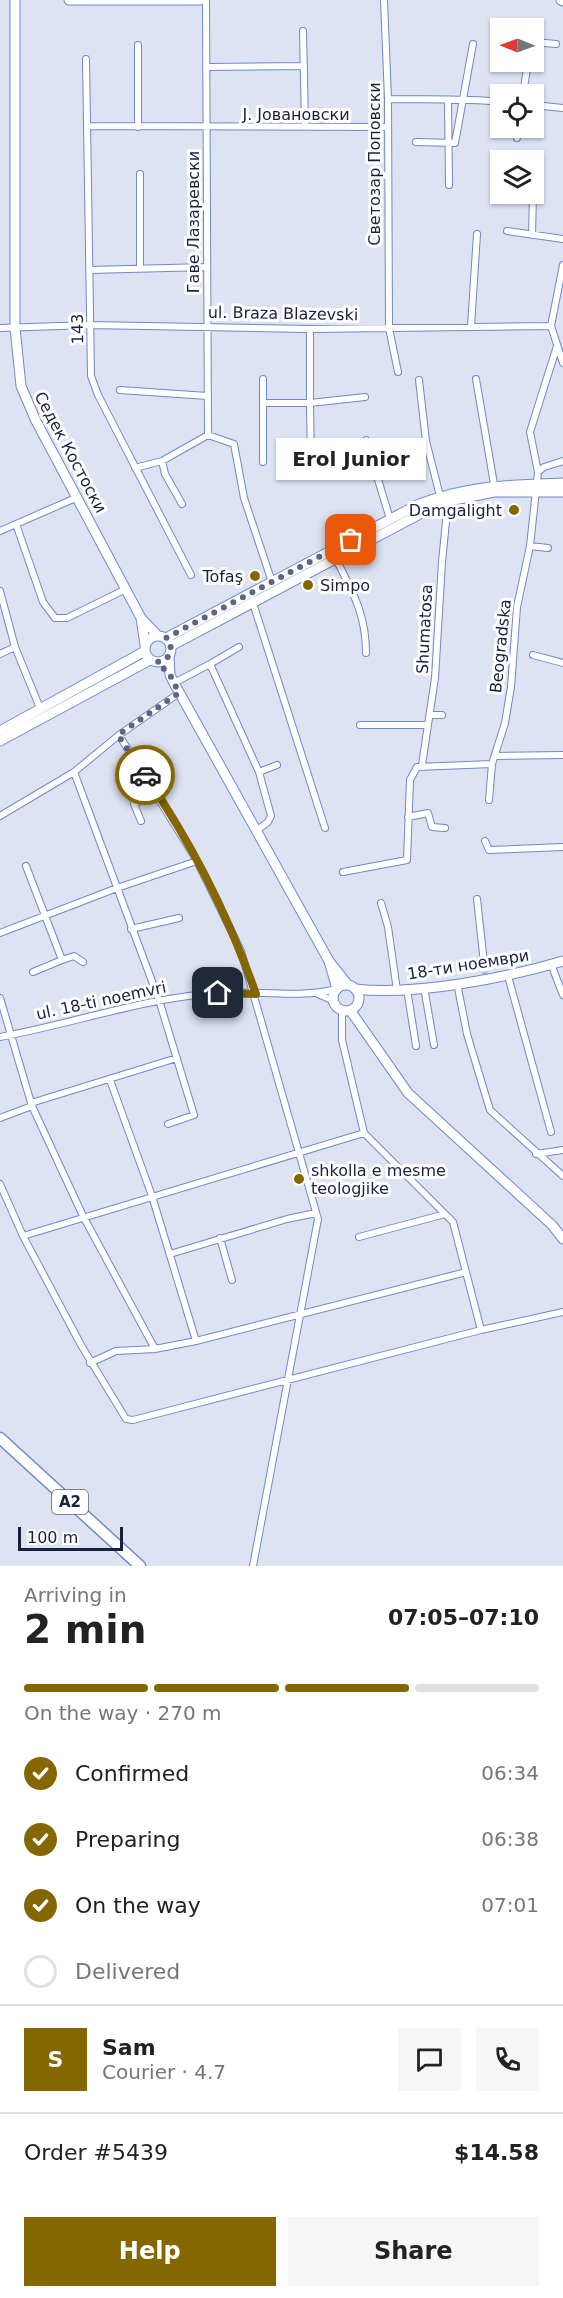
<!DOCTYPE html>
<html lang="en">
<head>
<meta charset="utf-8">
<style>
  :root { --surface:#fff; --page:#f6f6f6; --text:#222; --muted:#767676; --line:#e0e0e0; --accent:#856701 }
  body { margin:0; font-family:"DejaVu Sans",sans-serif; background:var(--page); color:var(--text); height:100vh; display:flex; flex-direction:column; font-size:22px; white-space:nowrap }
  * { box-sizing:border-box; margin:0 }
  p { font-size:20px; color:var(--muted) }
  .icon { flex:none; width:33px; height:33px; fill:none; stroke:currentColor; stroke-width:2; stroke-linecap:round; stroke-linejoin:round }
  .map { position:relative; height:1566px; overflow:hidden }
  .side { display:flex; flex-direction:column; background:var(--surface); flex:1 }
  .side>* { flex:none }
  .needle { width:39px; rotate:271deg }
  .fabs { position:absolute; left:490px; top:18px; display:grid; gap:12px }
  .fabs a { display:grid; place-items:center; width:54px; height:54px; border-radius:0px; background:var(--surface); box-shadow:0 2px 4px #0004; font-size:30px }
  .scale { position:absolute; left:18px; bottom:15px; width:105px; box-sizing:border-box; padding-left:6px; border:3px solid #18223e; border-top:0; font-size:16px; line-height:21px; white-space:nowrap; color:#18223e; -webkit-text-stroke:4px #fff; paint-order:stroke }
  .pin { position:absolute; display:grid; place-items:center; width:51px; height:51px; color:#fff; margin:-26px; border-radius:12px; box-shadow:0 3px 9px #0006 }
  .courier { position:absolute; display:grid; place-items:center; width:60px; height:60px; margin:-30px; border:4px solid #856701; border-radius:50%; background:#fff; color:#222; box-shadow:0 2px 8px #0007 }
  .bubble { position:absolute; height:42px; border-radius:0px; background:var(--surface); box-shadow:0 2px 4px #0004; font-size:20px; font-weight:600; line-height:42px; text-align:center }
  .head em { font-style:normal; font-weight:600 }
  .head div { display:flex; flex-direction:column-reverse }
  .head { display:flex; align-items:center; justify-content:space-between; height:102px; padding:0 24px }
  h1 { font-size:39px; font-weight:600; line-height:45px }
  .bar { display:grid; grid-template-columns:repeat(4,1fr); gap:9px 6px; align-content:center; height:72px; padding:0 24px }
  .bar i { height:8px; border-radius:4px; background:var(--line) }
  .bar .selected { background:var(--accent) }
  .bar p { grid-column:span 4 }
  .line { display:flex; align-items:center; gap:15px; padding:0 24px; border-top:2px solid var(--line) }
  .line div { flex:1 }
  .round { display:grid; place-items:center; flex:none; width:63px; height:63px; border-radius:0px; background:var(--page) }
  ol { padding:0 24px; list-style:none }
  li { display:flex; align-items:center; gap:18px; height:66px }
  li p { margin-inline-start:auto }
  li .icon { padding:6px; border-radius:50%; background:var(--accent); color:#fff; stroke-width:4 }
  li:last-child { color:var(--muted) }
  li i { width:33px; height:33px; border:3px solid var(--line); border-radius:50% }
  .action { display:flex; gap:12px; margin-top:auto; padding:12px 24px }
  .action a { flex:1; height:69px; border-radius:0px; background:var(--accent); color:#fff; font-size:24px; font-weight:600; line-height:69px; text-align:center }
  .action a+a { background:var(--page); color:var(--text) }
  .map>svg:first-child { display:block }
</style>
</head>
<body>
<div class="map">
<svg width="563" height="1566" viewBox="0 0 563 1566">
  <rect width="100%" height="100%" fill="#dde3f2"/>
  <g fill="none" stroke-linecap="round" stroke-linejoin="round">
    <path stroke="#b6bcce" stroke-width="6" stroke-dasharray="6 3" stroke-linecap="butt" d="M484,963L485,974"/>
    <defs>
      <path id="street" d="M384,0L388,99L389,328L398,372
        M303,31L305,126
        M534,42L556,44
        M86,59L91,376L98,395L191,575
        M206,67L304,66
        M523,94L528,62
        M388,99C426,100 463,98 501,102
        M448,101L449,185
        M534,105L563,108
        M87,126L386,127
        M138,127V45
        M517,138L519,128
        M416,142L455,143L473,44
        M534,181L536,162
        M507,231L563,239
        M532,235L533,194
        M563,265L551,326L563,363
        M140,268V174
        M89,270L207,267
        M471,326L477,234
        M0,328L90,325L310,329L551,326
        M310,329V403L365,397
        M263,379V462
        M476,379L494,484
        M419,380L426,441L440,496
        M120,390L207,396
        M263,403H310L311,464
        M208,435L234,444L244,498L272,582
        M366,440L390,519
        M162,461L165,474L182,504
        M135,468L162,461L208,435L206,0
        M538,472L530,432L557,346
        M16,524L43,602L55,618H67L126,589
        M0,531L78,497
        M530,546L548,548
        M336,559C353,593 366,614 366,653
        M0,591L15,647L40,708
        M253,603L325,828
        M239,647L210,664L259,772L271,816L268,822L257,830
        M0,654L15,647
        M533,655L563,663
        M174,683L210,664
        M430,715H442
        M360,725H428
        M119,735L197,861L241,951L318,1219L253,1566
        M496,756L563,755
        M422,765L435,678L442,562L448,501
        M74,772L159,1000L194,1115L168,1124
        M259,772L277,765
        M489,800L492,764L505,723L511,687L517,607L530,546L538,472L544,467L563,461
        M0,816L74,772L119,735L179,693
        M408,817L428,813L432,827L445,828
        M141,821L134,804L157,793
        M485,841L489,850L563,847
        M26,866L62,960L74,956L83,962
        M343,872L407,860L410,780L417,767L492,764
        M477,899L484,963
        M381,903L388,927L397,990
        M131,929L179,918
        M0,933L117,888L197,861
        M551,964L563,995
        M33,972L62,960
        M508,976L551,1132
        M457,983L467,1034L490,1110L563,1176
        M424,987L434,1045
        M407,989L416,1046
        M318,994L334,1001
        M0,998L32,1106L83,1216L155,1349
        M342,1010V1040L364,1133L453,1222L481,1330
        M0,1037C72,1024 143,998 217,993C257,990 297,999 337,989
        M110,1080L152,1196L196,1341
        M31,1103L177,1058
        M0,1118L32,1106
        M536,1154L563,1150
        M0,1184L23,1236L81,1345L126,1419L133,1420L481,1330L563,1312
        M23,1236L364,1133
        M359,1237L445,1214
        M220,1238L232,1280
        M170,1254L287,1219L316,1213
        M90,1363L116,1351L155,1349L196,1341L466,1272"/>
      <path id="secondary" d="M15,0V328L21,386L36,421L141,618L157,635
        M69,0H200
        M561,0L563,1
        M141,618L145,645
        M145 649a13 13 0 1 1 26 0a13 13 0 1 1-26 0Z
        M166,638L417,505C467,485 510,485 563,483
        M171,646L420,514L449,501L494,492H563
        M169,657L170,675L174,683L329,961L348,985
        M0,731L145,651
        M0,741L150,660
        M329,961L337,989
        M333 998a13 13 0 1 1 26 0a13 13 0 1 1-26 0Z
        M355,989C415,996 505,978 563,961
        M350,1010L408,1093L552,1225L563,1239"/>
      <path id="primary" d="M0,1438L140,1566"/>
    </defs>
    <use href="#street" stroke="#6f88ce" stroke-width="8"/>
    <use href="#secondary" stroke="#6f88ce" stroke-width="11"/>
    <use href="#primary" stroke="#6f88ce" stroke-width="13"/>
    <use href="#street" stroke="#fff" stroke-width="6"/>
    <use href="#secondary" stroke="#fff" stroke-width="9"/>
    <use href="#primary" stroke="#fff" stroke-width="10"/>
  </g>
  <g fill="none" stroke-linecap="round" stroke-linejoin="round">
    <path stroke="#5d667d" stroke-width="6" stroke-dasharray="0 10.8" d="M145,775L118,735L179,693L170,675L157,662C171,660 175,648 166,638L351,540"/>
    <path stroke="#856701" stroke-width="8" d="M145,775C191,842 229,917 256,994L218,993"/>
  </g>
  <g fill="#856701" stroke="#fff" stroke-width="2">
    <circle cx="514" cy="510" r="6"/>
    <circle cx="255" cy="576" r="6"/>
    <circle cx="308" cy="585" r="6"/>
    <circle cx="299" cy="1179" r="6"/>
  </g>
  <g text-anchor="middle" stroke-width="6" stroke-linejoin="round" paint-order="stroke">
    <rect fill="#fff" stroke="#5d6478" stroke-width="1.5" x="52" y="1490" width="36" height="24" rx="4.5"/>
    <g font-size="15" font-weight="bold" fill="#18223e">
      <text x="70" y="1507">A2</text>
    </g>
    <g font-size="16" fill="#18223e" stroke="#fff">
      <text x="296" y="120">Ј. Јовановски</text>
      <text transform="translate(374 164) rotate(-90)" y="6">Светозар Поповски</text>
      <text transform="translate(193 222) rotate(-90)" y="6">Гаве Лазаревски</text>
      <text transform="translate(283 313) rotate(1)" y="6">ul. Braza Blazevski</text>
      <text transform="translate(77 329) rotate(-91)" y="6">143</text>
      <text transform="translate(71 452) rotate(62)" y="6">Седек Костоски</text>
      <text transform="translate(424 629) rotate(-87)" y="6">Shumatosa</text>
      <text transform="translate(500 646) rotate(-84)" y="6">Beogradska</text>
      <text transform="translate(468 964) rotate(-9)" y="6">18-ти ноември</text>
      <text transform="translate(101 1000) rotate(-12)" y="6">ul. 18-ti noemvri</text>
    </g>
    <g font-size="16" fill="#18223e" stroke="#fff" text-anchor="end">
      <text x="502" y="516">Damgalight</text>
      <text x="243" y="582">Tofaş</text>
      <text x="320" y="591" text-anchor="start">Simpo</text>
      <text x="311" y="1176" text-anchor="start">shkolla e mesme<tspan x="311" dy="18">teologjike</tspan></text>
    </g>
  </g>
</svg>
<div class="fabs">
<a><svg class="needle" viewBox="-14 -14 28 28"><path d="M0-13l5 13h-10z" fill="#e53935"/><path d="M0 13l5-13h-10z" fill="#767676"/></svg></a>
<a><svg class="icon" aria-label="locate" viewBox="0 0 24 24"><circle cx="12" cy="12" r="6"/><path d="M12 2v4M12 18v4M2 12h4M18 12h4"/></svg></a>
<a><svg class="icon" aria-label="layers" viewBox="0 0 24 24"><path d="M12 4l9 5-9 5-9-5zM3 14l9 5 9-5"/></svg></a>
</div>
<div class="scale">100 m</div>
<div class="pin" style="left:351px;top:540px;background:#ea580c"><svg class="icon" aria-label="bag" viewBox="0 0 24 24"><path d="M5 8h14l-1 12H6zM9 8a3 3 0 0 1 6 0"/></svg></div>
<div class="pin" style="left:218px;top:993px;background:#1f2937"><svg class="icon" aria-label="home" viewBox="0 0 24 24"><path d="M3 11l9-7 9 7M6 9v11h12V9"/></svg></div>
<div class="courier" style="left:145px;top:775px"><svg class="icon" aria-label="car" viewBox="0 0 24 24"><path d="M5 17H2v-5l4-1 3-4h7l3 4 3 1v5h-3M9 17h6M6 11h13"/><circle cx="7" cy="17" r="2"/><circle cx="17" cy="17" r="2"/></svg></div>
<div class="bubble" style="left:276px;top:438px;width:150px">Erol Junior</div>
</div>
<section class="side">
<div class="head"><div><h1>2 min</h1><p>Arriving in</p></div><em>07:05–07:10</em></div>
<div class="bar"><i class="selected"></i><i class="selected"></i><i class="selected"></i><i></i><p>On the way · 270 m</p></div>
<ol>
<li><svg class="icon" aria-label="check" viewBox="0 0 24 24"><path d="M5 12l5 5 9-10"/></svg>Confirmed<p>06:34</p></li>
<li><svg class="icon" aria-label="check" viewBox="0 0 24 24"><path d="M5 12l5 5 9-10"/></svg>Preparing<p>06:38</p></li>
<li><svg class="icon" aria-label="check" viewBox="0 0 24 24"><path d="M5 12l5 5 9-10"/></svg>On the way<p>07:01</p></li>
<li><i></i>Delivered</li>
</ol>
<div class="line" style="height:108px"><b class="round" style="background:var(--accent);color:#fff">S</b><div><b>Sam</b><p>Courier · 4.7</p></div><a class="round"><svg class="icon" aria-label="chat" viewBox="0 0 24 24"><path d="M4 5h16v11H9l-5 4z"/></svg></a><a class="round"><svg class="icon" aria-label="phone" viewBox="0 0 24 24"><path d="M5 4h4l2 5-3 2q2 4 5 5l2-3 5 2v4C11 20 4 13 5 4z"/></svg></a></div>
<div class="line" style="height:78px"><div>Order #5439</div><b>$14.58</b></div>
<div class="action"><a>Help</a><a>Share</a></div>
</section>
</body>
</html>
